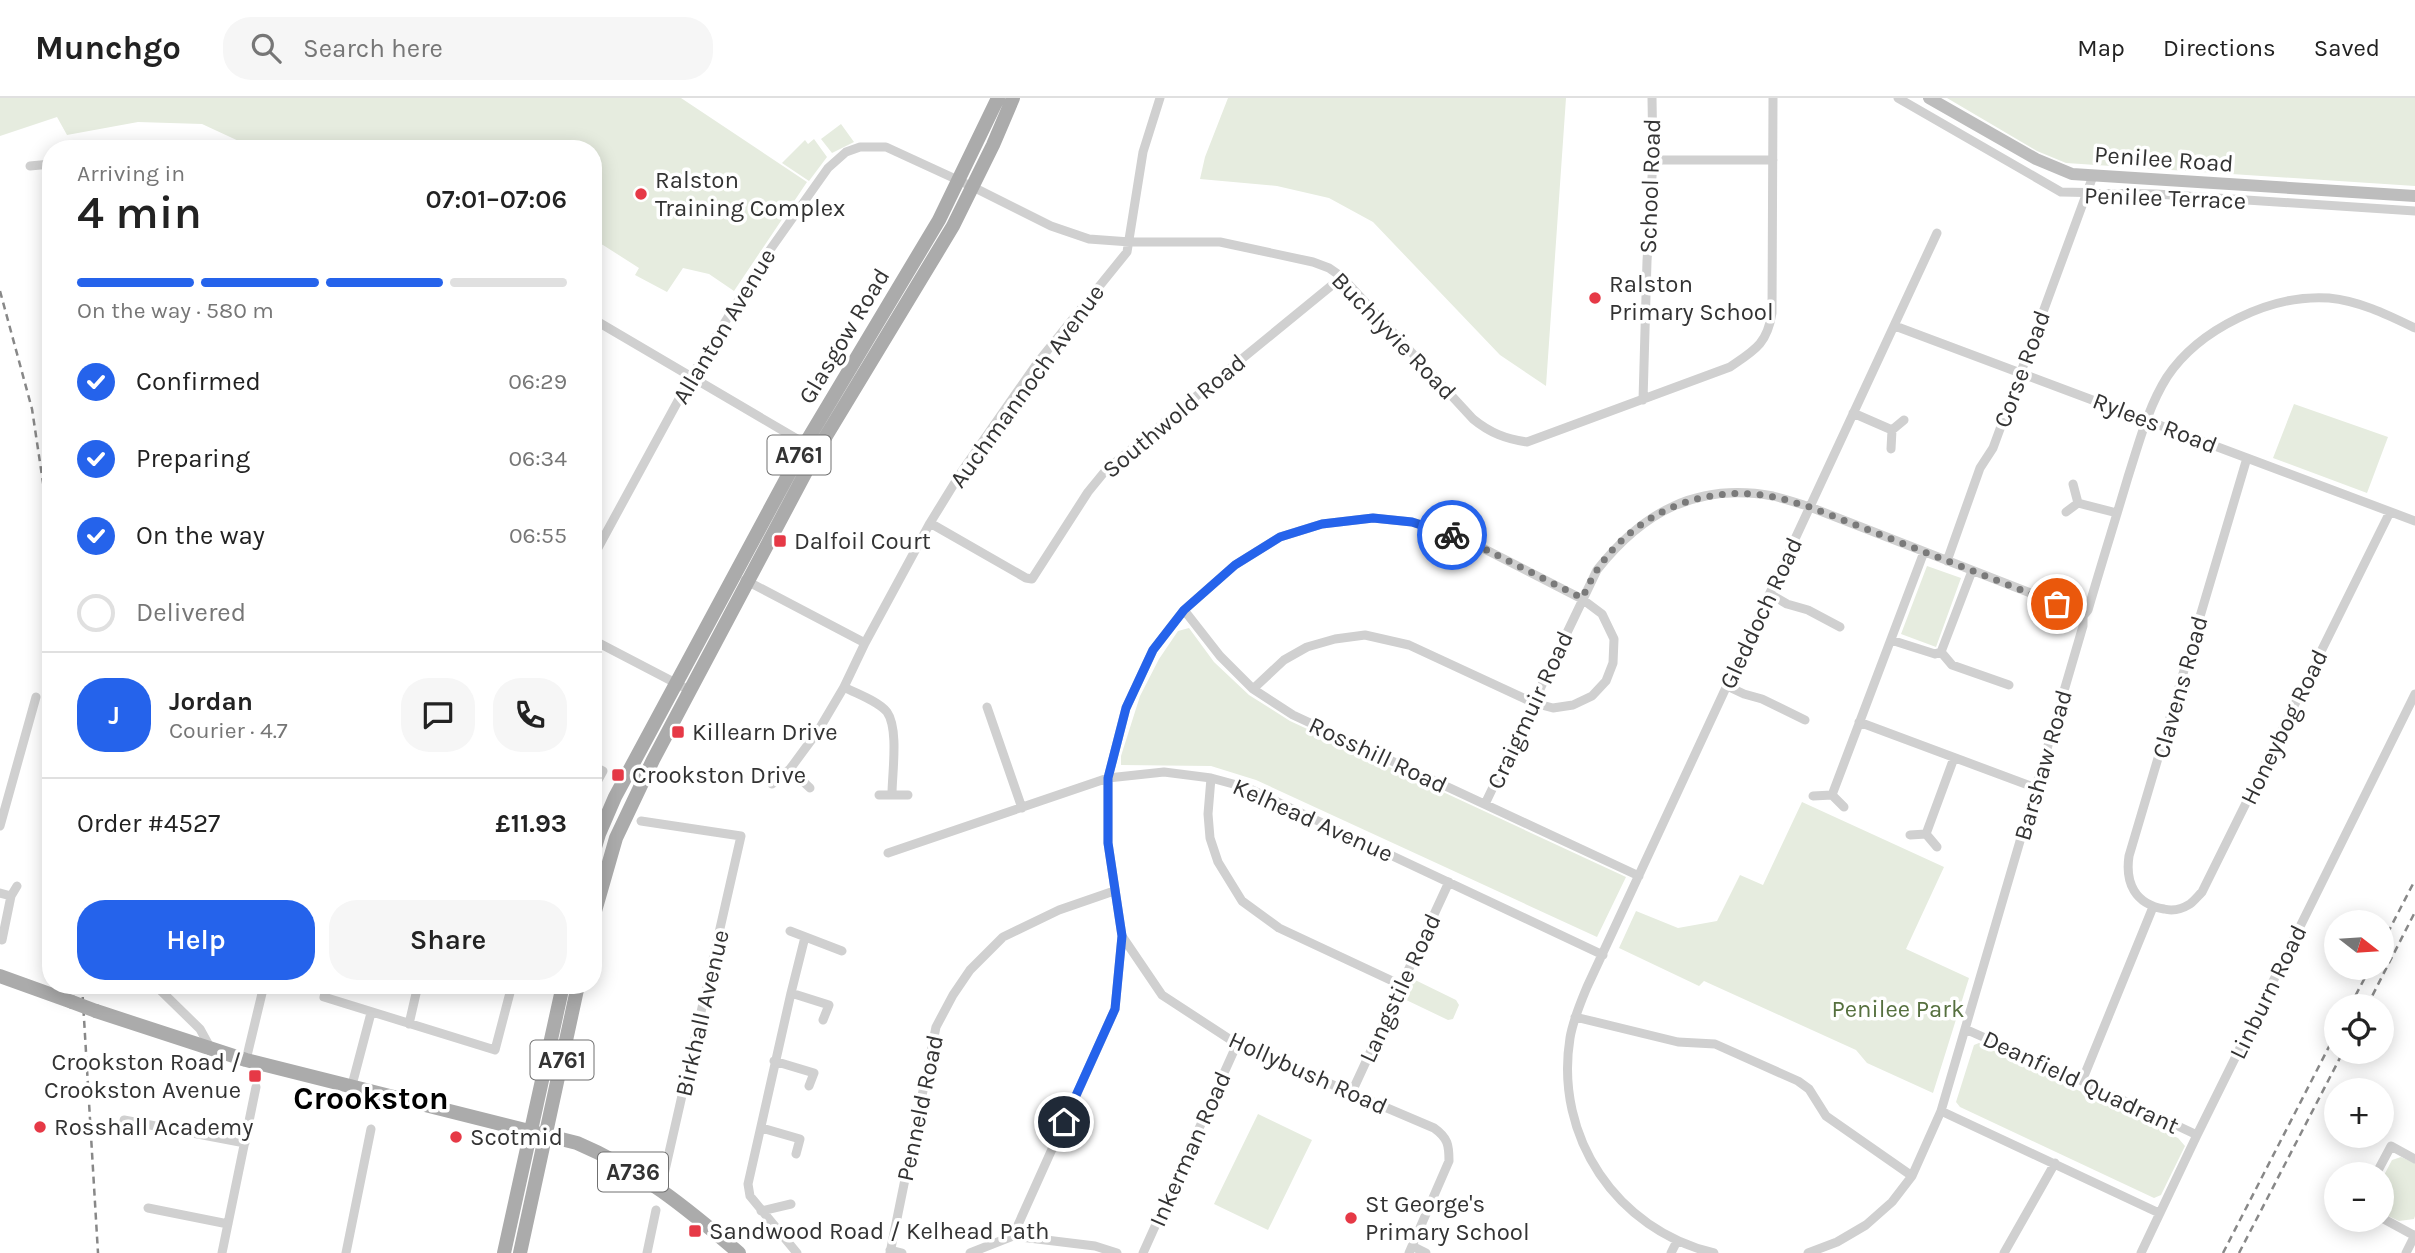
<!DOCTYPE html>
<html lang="en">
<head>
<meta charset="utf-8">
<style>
  :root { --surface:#fff; --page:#f6f6f6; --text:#222; --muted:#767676; --line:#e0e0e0; --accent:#2563eb }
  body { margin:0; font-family:Karla,sans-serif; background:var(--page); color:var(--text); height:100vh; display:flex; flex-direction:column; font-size:26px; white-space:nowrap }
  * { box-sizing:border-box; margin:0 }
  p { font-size:23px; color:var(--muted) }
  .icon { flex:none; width:38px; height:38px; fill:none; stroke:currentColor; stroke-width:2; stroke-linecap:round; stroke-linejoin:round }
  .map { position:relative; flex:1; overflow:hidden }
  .panel { position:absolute; left:42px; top:42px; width:560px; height:854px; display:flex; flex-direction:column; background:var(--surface); border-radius:28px; box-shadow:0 4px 18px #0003 }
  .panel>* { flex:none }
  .needle { width:46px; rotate:107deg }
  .buttons { position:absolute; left:2324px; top:812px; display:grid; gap:14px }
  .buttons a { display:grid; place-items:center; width:70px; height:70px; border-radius:50%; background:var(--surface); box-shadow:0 4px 18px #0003; font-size:35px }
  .pin { position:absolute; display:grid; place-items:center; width:60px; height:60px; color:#fff; margin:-30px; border:4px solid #fff; border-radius:50%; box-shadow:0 2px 7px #0007 }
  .courier { position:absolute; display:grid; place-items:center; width:70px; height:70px; margin:-35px; border:5px solid #2563eb; border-radius:50%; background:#fff; color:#222; box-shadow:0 2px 9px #0007 }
  .summary em { font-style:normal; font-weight:600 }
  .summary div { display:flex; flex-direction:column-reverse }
  .summary { display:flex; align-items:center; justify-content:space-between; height:119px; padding:0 35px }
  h1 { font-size:46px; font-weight:600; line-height:52px }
  .bar { display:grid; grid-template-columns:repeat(4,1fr); gap:10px 7px; align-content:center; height:84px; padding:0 35px }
  .bar i { height:9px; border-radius:5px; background:var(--line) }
  .bar .current { background:var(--accent) }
  .bar p { grid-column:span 4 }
  .line { display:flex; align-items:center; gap:18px; padding:0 35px; border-top:2px solid var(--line) }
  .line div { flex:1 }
  .round { display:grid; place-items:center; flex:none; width:74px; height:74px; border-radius:28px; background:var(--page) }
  ol { padding:0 35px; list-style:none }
  li { display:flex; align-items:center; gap:21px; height:77px }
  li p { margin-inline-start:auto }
  li .icon { padding:7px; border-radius:50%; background:var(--accent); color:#fff; stroke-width:4 }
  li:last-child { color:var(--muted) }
  li i { width:38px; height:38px; border:4px solid var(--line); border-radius:50% }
  .action { display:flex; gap:14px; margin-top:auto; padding:14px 35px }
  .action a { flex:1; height:80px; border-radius:28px; background:var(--accent); color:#fff; font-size:28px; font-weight:600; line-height:80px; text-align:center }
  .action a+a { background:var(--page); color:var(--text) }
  header { display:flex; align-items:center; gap:42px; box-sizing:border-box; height:98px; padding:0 35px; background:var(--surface); border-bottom:2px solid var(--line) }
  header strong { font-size:33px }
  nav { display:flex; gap:38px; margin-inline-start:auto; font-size:24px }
  .search { width:490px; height:63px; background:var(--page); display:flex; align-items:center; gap:18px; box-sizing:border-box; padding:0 24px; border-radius:28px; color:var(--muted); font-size:26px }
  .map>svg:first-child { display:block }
</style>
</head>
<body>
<header>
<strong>Munchgo</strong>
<div class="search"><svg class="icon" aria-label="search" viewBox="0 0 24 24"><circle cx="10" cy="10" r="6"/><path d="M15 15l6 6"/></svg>Search here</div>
<nav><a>Map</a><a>Directions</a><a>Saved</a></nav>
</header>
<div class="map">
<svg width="2415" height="1155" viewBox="0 0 2415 1155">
  <rect width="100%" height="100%" fill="#fff"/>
  <path fill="#e6ecdf" d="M0,0H681L807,84L734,193L709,176L683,170L667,194L635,177L639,170L603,147L593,143V51H256L202,26L138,24L67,37L57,19L0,38Z
    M1228,0H1566L1546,288L1500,257L1373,124L1329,100L1277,88L1200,81L1205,59Z
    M1947,0H2415V88L2066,65L2037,53Z
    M841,26L854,44L832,55L821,41Z
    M814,41L827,59L809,83L782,65L805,42L808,46Z
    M2294,306L2388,339L2367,395L2273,360Z
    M1927,468L1961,480L1936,549L1901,536Z
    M1189,530L1214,564L1249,597L1290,623L1626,779L1597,839L1256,682L1211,668L1121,667V658L1140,598L1159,561L1178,533Z
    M1802,704L1944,769L1906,851L1969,880L1933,995L1867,965L1856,952L1704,883L1699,888L1619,850L1636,813L1678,830L1717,823L1740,777L1763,787Z
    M1409,879L1456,902L1459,907L1453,921L1448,922L1400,899Z
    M1979,945L2178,1040L2185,1048L2161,1097L2154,1100L1960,1009L1956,1004L1974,947Z
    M1258,1016L1312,1042L1268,1132L1214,1106Z
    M2401,1059L2415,1065V1118L2414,1121L2399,1123L2382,1115V1081L2392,1062Z"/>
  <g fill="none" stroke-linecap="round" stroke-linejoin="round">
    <path stroke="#d0d0d0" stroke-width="9" d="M1898,0L2061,94L2156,96L2415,113
      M1653,62H1773
      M30,68L51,66
      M593,221L809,348
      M1895,228L2415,423
      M1643,302L1647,163L1653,62L1652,0
      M1853,315L1892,332
      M1891,351L1892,332L1904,322
      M2247,360L2129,758C2125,785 2135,806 2164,811C2172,813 2182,811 2190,806C2194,803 2198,798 2202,794L2390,414
      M2078,405L2117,415
      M2066,414L2078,405L2073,386
      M930,425L1026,480L1032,481L1088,394L1106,372L1342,179
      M593,459L691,279L767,156L828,70L846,54L860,49H886L973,89L1051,128L1089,141L1130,144H1220L1313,164L1329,170L1342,179L1473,321C1490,335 1506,341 1527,344L1730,269C1755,252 1767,246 1772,215L1773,0
      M1947,463L1980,370L1993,350L2093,78
      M745,482L865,545
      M1770,496L1787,506L1808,512L1840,529
      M1184,512L1220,558L1253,591L1293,617L1639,778
      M593,542L689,592
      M1891,542L1935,556L1941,554
      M1941,554L1972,473
      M1941,554L1952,567L2009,587
      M1727,588L1744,596L1762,601L1805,622
      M844,589C857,596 878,603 887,614C899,631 892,676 892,696
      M1253,591L1284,562L1307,549L1335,541L1365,537L1409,547L1534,605L1553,610L1573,607L1592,598L1606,583L1613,565L1614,541L1602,516L1582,501L1463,440L1412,424L1373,420L1322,426L1280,439L1235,467L1184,512L1153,552L1126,610L1108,680V745L1122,838L1162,897L1237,946L1434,1030C1448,1040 1449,1047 1449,1063L1409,1155
      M987,609L1022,710
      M1859,624L2036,690
      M593,668L603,673L598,682
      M790,671L810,690
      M1211,680L1208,716L1210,740L1218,764L1242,803L1279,830L1401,887
      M772,686L790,671L818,633L844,589L865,545L930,425L962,373L1038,264L1127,154L1143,54L1160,0
      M879,697H908
      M1832,697L1924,454
      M1813,698L1832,697L1844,709
      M1485,706L1597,472C1643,414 1697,384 1773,398C1785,401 1798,405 1810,409L2079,514L2083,518
      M641,723L741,738L661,1090
      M0,728L36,599
      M1926,736L1954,660
      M1910,737L1926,736L1937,749
      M888,755L1108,680L1164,674L1211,680L1248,690L1603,857
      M0,795L11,798L2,842
      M11,798L17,788
      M790,833L842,853
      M155,887L200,931L211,951
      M327,887L324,899L495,952L512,887
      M791,895L805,839
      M1575,919L1678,944L1715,946L1798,983L1809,991L1826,1018L1912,1078
      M409,926L418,887
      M1965,931L2082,983L2197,1037
      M246,962L264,887
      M774,963L814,975L809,988
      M2082,983L2153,809
      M352,987L371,915
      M1351,996L1449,784
      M1941,1013L2159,1115
      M124,1022L245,1045
      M762,1030L800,1041L796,1056
      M2376,1076L2391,1048L2415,1061
      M148,1110L228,1126
      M761,1113L791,1106
      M2382,1120L2415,1138
      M1013,1138L1115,911L1122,838
      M1412,1148L1426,1155
      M890,1152L902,1155
      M222,1155L256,989
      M346,1155L371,1031
      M647,1155L656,1112
      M797,1155L750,1098L748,1086L791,895L829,907L823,922
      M890,1155L936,929L953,897L970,872L1003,839L1059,812L1114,793
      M970,1155L1013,1138L1095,1148L1117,1155
      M1143,1155L1237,946
      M1671,1155L1677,1143
      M1714,1155C1617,1132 1554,1039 1570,940C1573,922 1580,906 1587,889L1937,135
      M1808,1155L1837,1144L1866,1127L1892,1104L1912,1078L1941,1013L2083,528V518L2088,512C2101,467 2115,423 2128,379C2139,345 2148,309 2167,279C2199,231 2271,196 2329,200C2360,203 2388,217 2415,230
      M2004,1155L2055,1065
      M2141,1155L2197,1037L2415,596
      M2406,1155L2415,1137"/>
    <path stroke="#bdbdbd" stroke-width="12" d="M1929,0L2036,61L2072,76L2415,98"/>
    <path stroke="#ababab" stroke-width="14" d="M593,756L599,736L615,699L805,346L939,122L998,0
      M593,820L616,740L653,662L817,353L953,128L993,47L1013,0
      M0,878L72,904
      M96,913L246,962L577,1045C639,1071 688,1111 739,1155
      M504,1155L563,887
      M520,1155L578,887"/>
    <path stroke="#888" stroke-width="2.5" stroke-dasharray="7 5" stroke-linecap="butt" d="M0,193L32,311L51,438
      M2382,846L2415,782
      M82,887L98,1155
      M2350,908L2370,870
      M2367,908L2415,814
      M2223,1155L2336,935
      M2239,1155L2343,954"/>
    <path stroke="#ababab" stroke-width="14" d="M72,904L96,913"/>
  </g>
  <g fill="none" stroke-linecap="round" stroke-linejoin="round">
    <path stroke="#7a7a7a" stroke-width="7" stroke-dasharray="0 12.6" d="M1452,437L1463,440L1582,500C1587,491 1591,481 1597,472C1635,414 1706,385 1774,399C1786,401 1798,406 1810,409L2057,506"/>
    <path stroke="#2563eb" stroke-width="9" d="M1064,1024L1115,911L1122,838L1108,745V680L1126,610L1153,552L1184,512L1235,467L1280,439L1322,426L1373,420L1412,424L1452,437"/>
  </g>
  <g fill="#e63946" stroke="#fff" stroke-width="2.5">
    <circle cx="641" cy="96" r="7"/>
    <circle cx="1595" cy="200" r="7"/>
    <rect x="773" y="436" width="14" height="14" rx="3.5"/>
    <rect x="671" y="627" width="14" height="14" rx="3.5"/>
    <rect x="611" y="670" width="14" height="14" rx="3.5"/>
    <rect x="248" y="971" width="14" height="14" rx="3.5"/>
    <circle cx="40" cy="1029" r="7"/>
    <circle cx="456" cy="1039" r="7"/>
    <circle cx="1351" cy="1120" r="7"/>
    <rect x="688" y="1126" width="14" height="14" rx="3.5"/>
  </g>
  <g text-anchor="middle" stroke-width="7" stroke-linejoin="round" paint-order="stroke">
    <g fill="#fff" stroke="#707070" stroke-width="2">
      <rect x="767.5" y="337.5" width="63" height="39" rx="5"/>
      <rect x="530.5" y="942.5" width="63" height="39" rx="5"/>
      <rect x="598" y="1054.5" width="70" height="39" rx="5"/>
    </g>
    <g font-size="23" font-weight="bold" fill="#333">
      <text x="799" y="365">A761</text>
      <text x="562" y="970">A761</text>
      <text x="633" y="1082">A736</text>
    </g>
    <g font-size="24" fill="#333" stroke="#fff">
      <text transform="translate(2164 61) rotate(4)" y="8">Penilee Road</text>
      <text transform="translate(1650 88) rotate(-88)" y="8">School Road</text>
      <text transform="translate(2165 100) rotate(2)" y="8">Penilee Terrace</text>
      <text transform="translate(724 228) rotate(-59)" y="8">Allanton Avenue</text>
      <text transform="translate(844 238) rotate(-59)" y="8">Glasgow Road</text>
      <text transform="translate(1394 238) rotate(46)" y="8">Buchlyvie Road</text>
      <text transform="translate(2022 271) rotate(-70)" y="8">Corse Road</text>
      <text transform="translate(1027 288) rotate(-54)" y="8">Auchmannoch Avenue</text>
      <text transform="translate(1174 318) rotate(-40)" y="8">Southwold Road</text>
      <text transform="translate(2155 325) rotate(21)" y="8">Rylees Road</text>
      <text transform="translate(1761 515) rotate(-65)" y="8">Gleddoch Road</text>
      <text transform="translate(2180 589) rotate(-74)" y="8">Clavens Road</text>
      <text transform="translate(1530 612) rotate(-65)" y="8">Craigmuir Road</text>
      <text transform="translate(2284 629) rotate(-64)" y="8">Honeybog Road</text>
      <text transform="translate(1378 657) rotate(25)" y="8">Rosshill Road</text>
      <text transform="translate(2043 667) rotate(-74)" y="8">Barshaw Road</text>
      <text transform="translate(1313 722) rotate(24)" y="8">Kelhead Avenue</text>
      <text transform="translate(1400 890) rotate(-65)" y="8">Langstile Road</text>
      <text transform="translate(2268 894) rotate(-64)" y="8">Linburn Road</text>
      <text transform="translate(702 915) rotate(-77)" y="8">Birkhall Avenue</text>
      <text transform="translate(1308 975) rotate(24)" y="8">Hollybush Road</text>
      <text transform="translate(2081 984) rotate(25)" y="8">Deanfield Quadrant</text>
      <text transform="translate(920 1010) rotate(-78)" y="8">Penneld Road</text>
      <text transform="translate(1190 1051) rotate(-66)" y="8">Inkerman Road</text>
    </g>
    <g font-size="24" fill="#333" stroke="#fff" text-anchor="start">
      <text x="655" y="90">Ralston<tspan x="655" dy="28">Training Complex</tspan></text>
      <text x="1609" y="194">Ralston<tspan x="1609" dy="28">Primary School</tspan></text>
      <text x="794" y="451">Dalfoil Court</text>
      <text x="692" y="642">Killearn Drive</text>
      <text x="632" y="685">Crookston Drive</text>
      <text x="241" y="972" text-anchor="end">Crookston Road /<tspan x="241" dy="28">Crookston Avenue</tspan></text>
      <text x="54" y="1037">Rosshall Academy</text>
      <text x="470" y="1047">Scotmid</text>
      <text x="1365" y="1114">St George's<tspan x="1365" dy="28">Primary School</tspan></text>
      <text x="709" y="1141">Sandwood Road / Kelhead Path</text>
    </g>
    <g font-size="24" fill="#56703f" stroke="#fff">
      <text x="1898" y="919">Penilee Park</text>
    </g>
    <g font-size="32" font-weight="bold" fill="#000" stroke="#fff">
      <text x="371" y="1011">Crookston</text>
    </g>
  </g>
</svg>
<div class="buttons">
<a><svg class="needle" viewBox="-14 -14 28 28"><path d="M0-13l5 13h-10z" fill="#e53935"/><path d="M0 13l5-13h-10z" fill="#767676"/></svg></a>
<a><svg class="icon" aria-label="locate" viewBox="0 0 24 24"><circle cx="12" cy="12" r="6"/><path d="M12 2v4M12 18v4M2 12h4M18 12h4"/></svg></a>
<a>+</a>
<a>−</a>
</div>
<div class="pin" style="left:2057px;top:506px;background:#ea580c"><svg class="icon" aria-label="bag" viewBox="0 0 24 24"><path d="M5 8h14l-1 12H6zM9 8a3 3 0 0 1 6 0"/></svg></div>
<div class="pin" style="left:1064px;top:1024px;background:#1f2937"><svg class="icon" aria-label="home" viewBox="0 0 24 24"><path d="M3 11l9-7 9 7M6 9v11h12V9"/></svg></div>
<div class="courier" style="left:1452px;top:437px"><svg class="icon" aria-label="bike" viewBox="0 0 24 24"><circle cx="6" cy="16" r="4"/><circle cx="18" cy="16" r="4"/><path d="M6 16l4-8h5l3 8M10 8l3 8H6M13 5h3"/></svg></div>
<section class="panel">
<div class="summary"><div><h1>4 min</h1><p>Arriving in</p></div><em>07:01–07:06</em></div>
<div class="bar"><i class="current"></i><i class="current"></i><i class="current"></i><i></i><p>On the way · 580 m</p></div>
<ol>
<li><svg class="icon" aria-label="check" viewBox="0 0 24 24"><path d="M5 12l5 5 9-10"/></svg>Confirmed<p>06:29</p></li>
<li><svg class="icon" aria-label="check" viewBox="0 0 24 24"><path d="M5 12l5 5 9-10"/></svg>Preparing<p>06:34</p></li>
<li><svg class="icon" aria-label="check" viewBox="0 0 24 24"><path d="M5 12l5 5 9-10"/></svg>On the way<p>06:55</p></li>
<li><i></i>Delivered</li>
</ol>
<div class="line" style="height:126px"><b class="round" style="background:var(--accent);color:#fff">J</b><div><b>Jordan</b><p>Courier · 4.7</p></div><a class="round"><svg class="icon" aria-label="chat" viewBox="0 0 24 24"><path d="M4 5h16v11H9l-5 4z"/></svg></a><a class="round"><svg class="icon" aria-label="phone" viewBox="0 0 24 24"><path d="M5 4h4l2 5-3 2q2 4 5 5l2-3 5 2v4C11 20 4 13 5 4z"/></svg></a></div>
<div class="line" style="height:91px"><div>Order #4527</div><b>£11.93</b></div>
<div class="action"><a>Help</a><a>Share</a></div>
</section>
</div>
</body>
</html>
